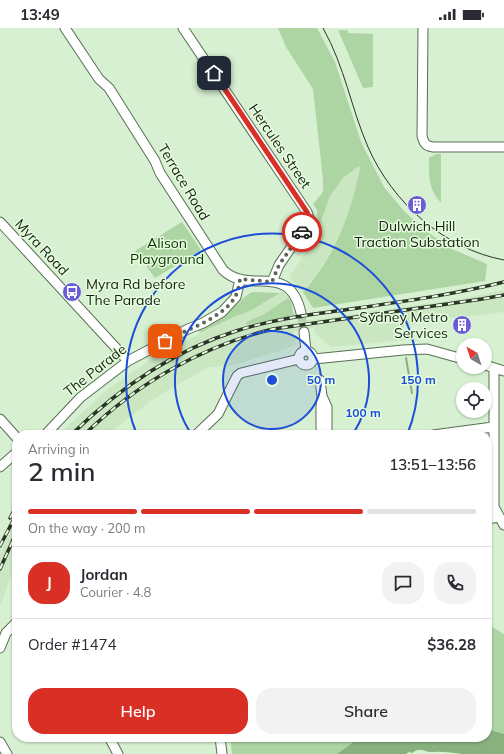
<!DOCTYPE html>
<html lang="en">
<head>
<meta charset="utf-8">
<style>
  :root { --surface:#fff; --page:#f2f2f3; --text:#2b2b33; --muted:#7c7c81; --line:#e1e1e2; --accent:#d93025 }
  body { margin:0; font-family:Mulish,sans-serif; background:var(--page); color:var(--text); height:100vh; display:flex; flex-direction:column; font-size:15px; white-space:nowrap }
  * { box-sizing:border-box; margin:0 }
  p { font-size:13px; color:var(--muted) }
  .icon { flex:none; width:22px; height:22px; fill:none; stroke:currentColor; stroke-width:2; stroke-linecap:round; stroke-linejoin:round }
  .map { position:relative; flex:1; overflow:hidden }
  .sheet { position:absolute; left:12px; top:402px; width:480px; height:312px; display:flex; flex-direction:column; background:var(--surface); border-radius:16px; box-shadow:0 1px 3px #0004 }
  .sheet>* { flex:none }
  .needle { width:26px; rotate:321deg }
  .buttons { position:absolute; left:456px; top:310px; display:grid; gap:8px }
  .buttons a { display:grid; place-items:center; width:36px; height:36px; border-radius:50%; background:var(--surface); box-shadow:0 1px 3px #0004; font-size:20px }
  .pin { position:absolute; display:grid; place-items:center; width:34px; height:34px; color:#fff; margin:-17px; border-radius:8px; box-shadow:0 2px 6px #0006 }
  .courier { position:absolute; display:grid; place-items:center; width:40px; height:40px; margin:-20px; border:3px solid #d93025; border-radius:50%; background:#fff; color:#222; box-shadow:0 1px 5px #0007 }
  .head em { font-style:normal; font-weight:600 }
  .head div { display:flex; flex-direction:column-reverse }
  .head { display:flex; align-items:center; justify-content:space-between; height:68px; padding:0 16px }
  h1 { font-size:26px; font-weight:600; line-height:30px }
  .bar { display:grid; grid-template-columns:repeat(4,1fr); gap:6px 4px; align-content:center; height:48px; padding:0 16px }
  .bar i { height:5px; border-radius:3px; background:var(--line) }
  .bar .active { background:var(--accent) }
  .bar p { grid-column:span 4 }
  .line { display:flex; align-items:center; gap:10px; padding:0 16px; border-top:1px solid var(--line) }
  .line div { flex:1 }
  .round { display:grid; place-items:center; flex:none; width:42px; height:42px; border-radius:16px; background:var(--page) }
  .action { display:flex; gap:8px; margin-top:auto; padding:8px 16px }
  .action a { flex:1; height:46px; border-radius:16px; background:var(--accent); color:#fff; font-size:16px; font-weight:600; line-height:46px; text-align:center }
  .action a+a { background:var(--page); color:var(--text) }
  .status { display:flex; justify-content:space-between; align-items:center; height:28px; padding:0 20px; background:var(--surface); direction:ltr }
  .status svg { height:11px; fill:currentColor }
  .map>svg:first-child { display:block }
</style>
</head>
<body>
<div class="status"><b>13:49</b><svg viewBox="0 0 49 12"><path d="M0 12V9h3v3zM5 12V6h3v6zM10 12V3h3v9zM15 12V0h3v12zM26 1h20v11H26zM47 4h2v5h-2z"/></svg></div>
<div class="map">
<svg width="504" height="726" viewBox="0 0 504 726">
  <rect width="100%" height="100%" fill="#d7f0d1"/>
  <path fill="#cae7c2" d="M359,138L360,140L355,165L347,190L337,214L323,238L303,264L290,250L292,245L315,211L330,168L343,150Z
    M504,262V284L436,292L404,298L405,312L332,319L316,307L314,300L294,303L296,316L288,320L230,338L209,339L168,362L148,375L121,396L108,407H58L108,361L159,326L234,289L252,282L273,270L282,263L288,270L264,286L246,294V297L289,287L290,295L318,291L454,272L481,267Z
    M17,489V533L13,541L0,579V524Z"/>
  <path fill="#add5a3" d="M278,0H317L335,34L361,114L384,159L404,183L426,203L452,221L487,236L485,253L313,280L303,264C335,229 351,186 360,140L359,138L343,150L330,168L318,202L317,182L313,176L323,164V152L313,61L286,19Z
    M338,2H348V5L373,6V59L363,60Z
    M436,126H441V175C428,160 429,149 429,130Z
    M182,194L201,222L155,250L135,223Z
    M253,264L280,265L252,282L234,289L200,305L198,301C211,295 223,288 234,279C241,274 244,267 253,264Z
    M288,270L291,273L294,287L246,297V294L264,286Z
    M487,596L504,606V706L487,701Z
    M230,709H360L337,726H232Z"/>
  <path fill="#88b17e" d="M487,701L504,706V726C491,726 476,726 463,726C452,725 443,723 433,724C425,725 421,718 412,725L409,724L406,726H337L360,709H487Z"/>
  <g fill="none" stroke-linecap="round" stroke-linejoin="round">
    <path stroke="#88b17e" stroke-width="2" d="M406,330L412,365"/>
    <path stroke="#bad0b4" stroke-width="9" stroke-dasharray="9 4.5" stroke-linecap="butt" d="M301,285L304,304"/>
    <defs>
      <path id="minor" d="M65,0L99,51L109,60L155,133L160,145L223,242C250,268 289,232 301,285
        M183,0L307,184L309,190L308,195L279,237L272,254
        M423,0L422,108C424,116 426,118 433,119H504
        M0,194L128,333
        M304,304L306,323
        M299 330a7 7 0 1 1 14 0a7 7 0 1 1-14 0Z
        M314,331L403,322L427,321L463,331
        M485,337L504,343
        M494,340V479L504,497
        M320,352L322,368L327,379V407
        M0,391L17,410
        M321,400V379L322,369
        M45,407L81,369L128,333L188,301L203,295L222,284L236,269L240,251
        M196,407L218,386L237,348L241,345L299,331
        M433,407L493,399
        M0,439L17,424
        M487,491L499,489
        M0,620L6,605L17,594
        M109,709L118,726
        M220,709L222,726
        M0,714L7,726"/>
    </defs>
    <use href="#minor" stroke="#596f54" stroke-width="11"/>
    <use href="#minor" stroke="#fff" stroke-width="9"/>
    <path stroke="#2b3527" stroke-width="1" d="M323,0C345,39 351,80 368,119C392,174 444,221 504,232"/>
    <defs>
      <path id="rail" d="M71,407C118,361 173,323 236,303C276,290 317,286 358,280C407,273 456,266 504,254
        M84,407C136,356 202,318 273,301L482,271L504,267
        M10,490L17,477
        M0,518L17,485
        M0,541L17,503"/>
    </defs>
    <use href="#rail" stroke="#2b3527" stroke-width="3.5"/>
    <use href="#rail" stroke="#e5fdde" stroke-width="2" stroke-dasharray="6" stroke-linecap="butt"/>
  </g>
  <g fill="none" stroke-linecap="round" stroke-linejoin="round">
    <path stroke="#5a6856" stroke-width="4" stroke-dasharray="0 7.2" d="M165,313C186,302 223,290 235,269C238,264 239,257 240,251L272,254L279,237L302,204"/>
    <path stroke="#d93025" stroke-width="5" d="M214,45L307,184C311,193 307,197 302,204"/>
  </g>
  <circle cx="272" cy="352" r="49" fill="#1d4ed8" fill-opacity=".12"/>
  <g fill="none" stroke="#1d4ed8" stroke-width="2">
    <circle cx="272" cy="352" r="49"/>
    <path d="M192 407A97 97 0 1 1 352 407"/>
    <path d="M137 407A146 146 0 1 1 407 407"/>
  </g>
  <defs>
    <symbol id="building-disc" viewBox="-11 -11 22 22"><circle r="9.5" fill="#6a5ed8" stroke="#e5fdde"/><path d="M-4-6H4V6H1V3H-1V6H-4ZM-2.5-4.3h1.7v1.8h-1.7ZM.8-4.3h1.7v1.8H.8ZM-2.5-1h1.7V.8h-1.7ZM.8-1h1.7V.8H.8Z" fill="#fff"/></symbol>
    <symbol id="bus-disc" viewBox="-11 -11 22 22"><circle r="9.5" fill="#6a5ed8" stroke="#e5fdde"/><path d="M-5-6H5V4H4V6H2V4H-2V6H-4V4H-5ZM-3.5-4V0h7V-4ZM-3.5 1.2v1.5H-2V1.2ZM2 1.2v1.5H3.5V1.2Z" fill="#fff"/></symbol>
  </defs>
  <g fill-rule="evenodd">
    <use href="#building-disc" x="406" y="166" width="22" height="22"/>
    <use href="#bus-disc" x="61" y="253" width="22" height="22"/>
    <use href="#building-disc" x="451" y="286" width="22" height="22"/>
  </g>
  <g text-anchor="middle" stroke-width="3" stroke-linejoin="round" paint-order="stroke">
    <g font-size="14" fill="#161e13" stroke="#e5fdde">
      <text transform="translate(280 118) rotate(56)" y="5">Hercules Street</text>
      <text transform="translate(184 154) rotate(59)" y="5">Terrace Road</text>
      <text transform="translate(42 219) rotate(47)" y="5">Myra Road</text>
      <text transform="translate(95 342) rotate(-38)" y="5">The Parade</text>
    </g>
    <g font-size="14" fill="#161e13" stroke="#e5fdde">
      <text x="417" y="203">Dulwich Hill<tspan x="417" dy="16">Traction Substation</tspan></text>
      <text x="86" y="261" text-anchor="start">Myra Rd before<tspan x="86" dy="16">The Parade</tspan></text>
      <text x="448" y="294" text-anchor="end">Sydney Metro<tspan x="448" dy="16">Services</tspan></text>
    </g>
    <g font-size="14" fill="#0b3300" stroke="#e5fdde">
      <text x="167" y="220">Alison<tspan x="167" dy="16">Playground</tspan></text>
    </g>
  </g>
  <circle cx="272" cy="352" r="6" fill="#1d4ed8" stroke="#e5fdde" stroke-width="2"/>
  <g font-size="12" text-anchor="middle" font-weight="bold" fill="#1d4ed8" stroke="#e5fdde" stroke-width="3" stroke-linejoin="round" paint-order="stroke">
    <text x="321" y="356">50 m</text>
    <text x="418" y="356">150 m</text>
    <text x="363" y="389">100 m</text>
  </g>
</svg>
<div class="buttons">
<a><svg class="needle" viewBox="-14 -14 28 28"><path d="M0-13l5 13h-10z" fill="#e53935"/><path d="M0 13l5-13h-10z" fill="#7c7c81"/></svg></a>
<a><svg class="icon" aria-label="locate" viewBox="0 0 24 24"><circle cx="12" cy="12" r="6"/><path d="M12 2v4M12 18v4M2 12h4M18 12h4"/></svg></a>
</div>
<div class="pin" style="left:165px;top:313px;background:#ea580c"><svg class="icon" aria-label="bag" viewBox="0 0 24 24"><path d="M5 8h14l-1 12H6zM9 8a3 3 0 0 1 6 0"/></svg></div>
<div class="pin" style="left:214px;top:45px;background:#1f2937"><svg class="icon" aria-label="home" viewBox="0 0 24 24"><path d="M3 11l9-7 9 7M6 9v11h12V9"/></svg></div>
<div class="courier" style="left:302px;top:204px"><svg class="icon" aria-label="car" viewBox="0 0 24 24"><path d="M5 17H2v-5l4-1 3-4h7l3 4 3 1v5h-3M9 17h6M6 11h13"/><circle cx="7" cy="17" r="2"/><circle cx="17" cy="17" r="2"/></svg></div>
<section class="sheet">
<div class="head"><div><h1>2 min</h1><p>Arriving in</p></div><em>13:51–13:56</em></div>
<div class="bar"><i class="active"></i><i class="active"></i><i class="active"></i><i></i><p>On the way · 200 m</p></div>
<div class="line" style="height:72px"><b class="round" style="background:var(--accent);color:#fff">J</b><div><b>Jordan</b><p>Courier · 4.8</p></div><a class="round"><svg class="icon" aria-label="chat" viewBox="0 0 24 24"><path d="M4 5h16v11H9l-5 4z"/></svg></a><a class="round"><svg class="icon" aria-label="phone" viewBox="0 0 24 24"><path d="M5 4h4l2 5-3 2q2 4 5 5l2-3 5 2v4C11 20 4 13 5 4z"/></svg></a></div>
<div class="line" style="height:52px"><div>Order #1474</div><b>$36.28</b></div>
<div class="action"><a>Help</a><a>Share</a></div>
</section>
</div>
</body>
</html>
